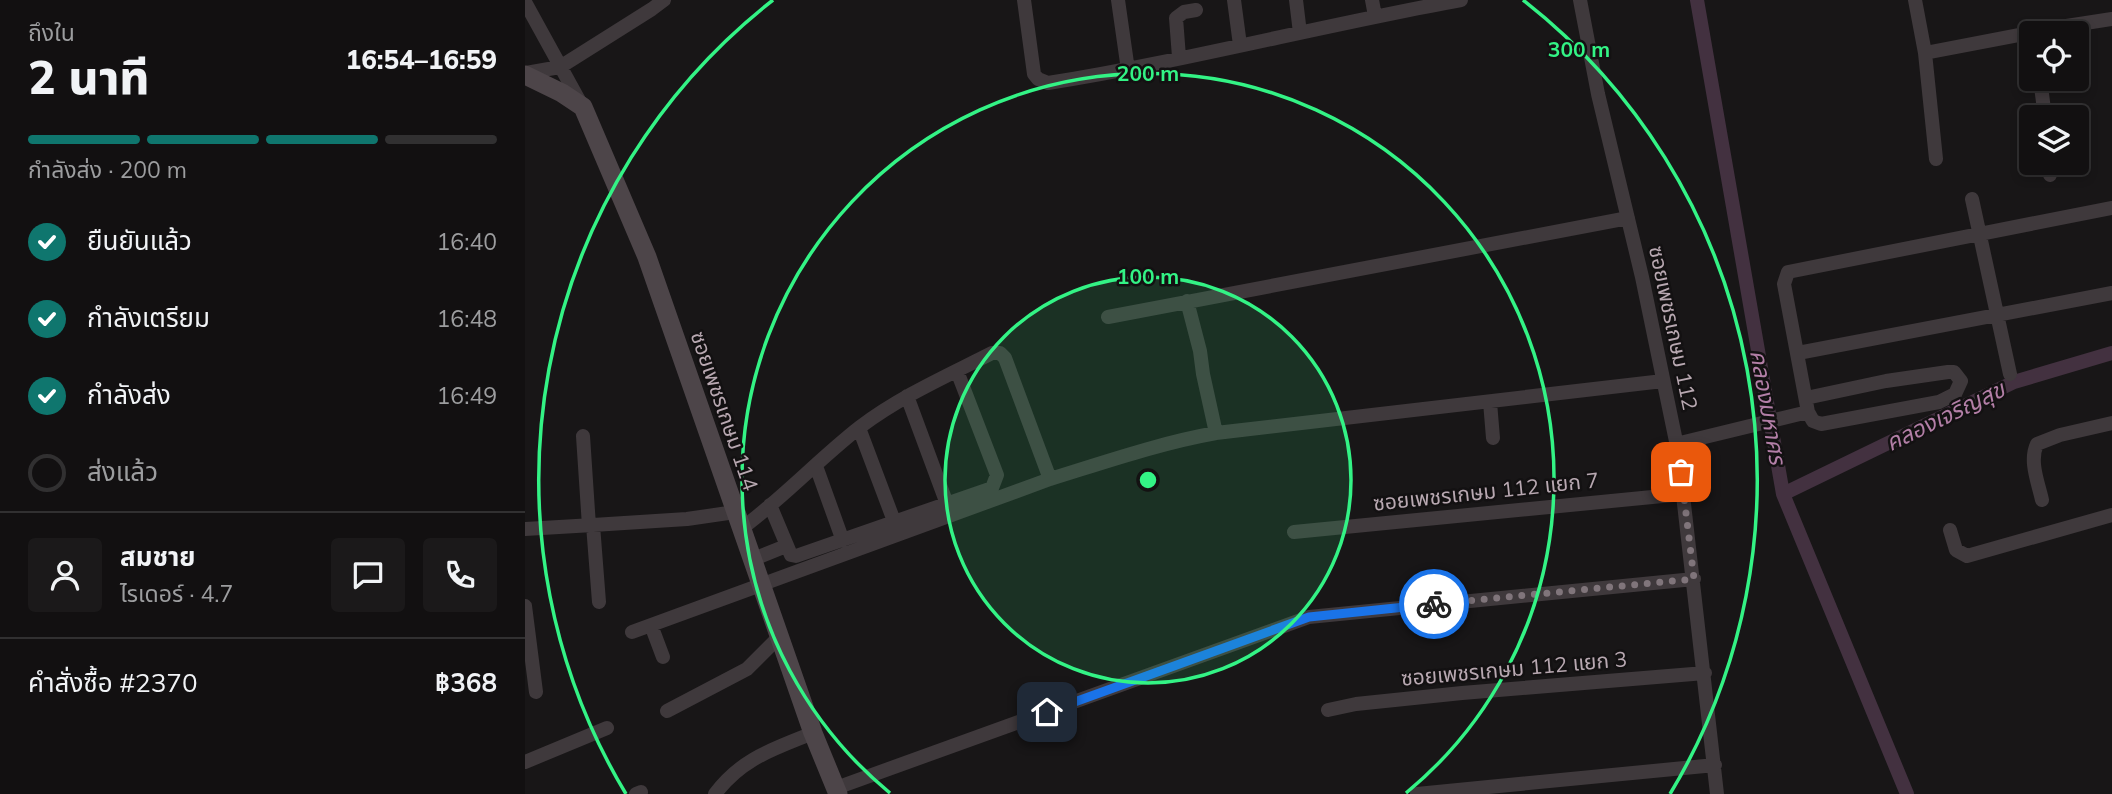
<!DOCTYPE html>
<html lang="th">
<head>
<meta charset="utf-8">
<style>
  :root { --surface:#121011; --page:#1b191a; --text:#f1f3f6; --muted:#9c9d9f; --line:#313031; --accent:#0f766e }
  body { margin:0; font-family:Mulish,"Noto Sans Thai",sans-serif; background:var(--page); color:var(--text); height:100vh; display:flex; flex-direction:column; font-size:26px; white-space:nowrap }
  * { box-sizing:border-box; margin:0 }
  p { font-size:23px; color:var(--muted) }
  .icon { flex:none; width:38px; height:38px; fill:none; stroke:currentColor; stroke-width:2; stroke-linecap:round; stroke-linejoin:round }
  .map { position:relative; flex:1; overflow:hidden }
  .side { display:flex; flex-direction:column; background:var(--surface); width:525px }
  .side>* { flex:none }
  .controls { position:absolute; left:1494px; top:21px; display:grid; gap:14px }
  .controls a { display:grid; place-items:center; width:70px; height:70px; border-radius:7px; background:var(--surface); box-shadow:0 4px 10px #0003,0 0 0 2px var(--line); font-size:35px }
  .pin { position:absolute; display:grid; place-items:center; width:60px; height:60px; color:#fff; margin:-30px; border-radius:14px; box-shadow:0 4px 10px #0006 }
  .courier { position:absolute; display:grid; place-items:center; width:70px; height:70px; margin:-35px; border:5px solid #1a73e8; border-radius:50%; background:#fff; color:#222; box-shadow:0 2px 9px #0007 }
  .overview em { font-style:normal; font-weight:800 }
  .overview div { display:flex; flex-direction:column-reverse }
  .overview { display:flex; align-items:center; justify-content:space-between; height:119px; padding:0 28px }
  h1 { font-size:46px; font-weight:800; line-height:52px }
  .bar { display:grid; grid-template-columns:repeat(4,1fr); gap:10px 7px; align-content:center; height:84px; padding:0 28px }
  .bar i { height:9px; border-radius:5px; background:var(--line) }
  .bar .on { background:var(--accent) }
  .bar p { grid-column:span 4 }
  .line { display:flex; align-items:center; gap:18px; padding:0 28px; border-top:2px solid var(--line) }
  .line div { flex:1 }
  .round { display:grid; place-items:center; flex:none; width:74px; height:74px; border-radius:7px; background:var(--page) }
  ol { padding:0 28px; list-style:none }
  li { display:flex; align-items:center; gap:21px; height:77px }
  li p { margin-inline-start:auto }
  li .icon { padding:7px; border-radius:50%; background:var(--accent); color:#fff; stroke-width:4 }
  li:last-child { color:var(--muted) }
  li i { width:38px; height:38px; border:4px solid var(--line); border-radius:50% }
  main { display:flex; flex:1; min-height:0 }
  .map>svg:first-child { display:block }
</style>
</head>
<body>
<main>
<section class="side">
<div class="overview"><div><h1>2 นาที</h1><p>ถึงใน</p></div><em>16:54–16:59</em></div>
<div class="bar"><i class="on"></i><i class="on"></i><i class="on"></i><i></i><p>กำลังส่ง · 200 m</p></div>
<ol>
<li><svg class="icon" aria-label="check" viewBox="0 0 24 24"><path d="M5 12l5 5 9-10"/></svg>ยืนยันแล้ว<p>16:40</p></li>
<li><svg class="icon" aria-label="check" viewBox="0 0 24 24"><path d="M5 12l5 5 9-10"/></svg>กำลังเตรียม<p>16:48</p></li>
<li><svg class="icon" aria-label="check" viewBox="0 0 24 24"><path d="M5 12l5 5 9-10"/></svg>กำลังส่ง<p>16:49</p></li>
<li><i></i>ส่งแล้ว</li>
</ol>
<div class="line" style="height:126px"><a class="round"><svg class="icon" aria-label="person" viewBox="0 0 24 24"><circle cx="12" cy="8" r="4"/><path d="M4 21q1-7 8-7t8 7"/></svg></a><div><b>สมชาย</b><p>ไรเดอร์ · 4.7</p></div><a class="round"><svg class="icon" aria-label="chat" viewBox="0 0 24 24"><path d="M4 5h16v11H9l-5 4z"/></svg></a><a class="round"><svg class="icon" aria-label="phone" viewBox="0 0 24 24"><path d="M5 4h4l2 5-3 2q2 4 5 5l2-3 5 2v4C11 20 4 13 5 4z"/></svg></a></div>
<div class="line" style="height:91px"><div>คำสั่งซื้อ #2370</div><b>฿368</b></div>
</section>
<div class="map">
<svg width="1587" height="794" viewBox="0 0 1587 794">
  <rect width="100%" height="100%" fill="#181617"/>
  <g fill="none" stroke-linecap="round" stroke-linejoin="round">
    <path stroke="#433140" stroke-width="14" d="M1172,0L1258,494L1382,794
      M1258,494L1489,382L1587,353"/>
    <path stroke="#3f393c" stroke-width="14" d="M499,0L509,74L513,79L523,83C661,61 798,25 936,0
      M593,0L603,70
      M709,0L715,45
      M771,0L775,33
      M847,0L850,16
      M1055,0L1073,94L1117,277L1153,451L1192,794
      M1390,0L1400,53L1411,159
      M0,2L55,102
      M1400,53L1535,27L1587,19
      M654,57L651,18L659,12L671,10
      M0,73L35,67L127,9L139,0
      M1515,79L1520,117
      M1524,163L1525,175
      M1447,199L1485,374
      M662,301L675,351L678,374L691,433
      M583,317L1103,218
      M1273,353L1587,293
      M382,396L422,504
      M965,402L968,438
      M1283,412L1259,284L1263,272L1586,208
      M334,428L372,529
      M58,436L64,526
      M1151,444L1283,412L1288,421L1296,424L1414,402L1430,394L1436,381L1429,372H1423L1361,381L1281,398
      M291,466L318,541
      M1517,500C1513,482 1504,461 1512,444L1535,435L1587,423
      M245,505L266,555L271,556L467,488L472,475L432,371
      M0,529L68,525
      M216,529C258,498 294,459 335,427C376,396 422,376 467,353H475L480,358L525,479
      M1425,530L1431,550L1442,556L1587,515
      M769,532L1158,494
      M226,560L261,546
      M74,602L68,525L162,519L210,512
      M0,606L11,692
      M126,625L138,657
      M107,632L525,479C580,462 635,443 691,433L1138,381
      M803,710L831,704L937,693L1180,673
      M142,711L222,669L255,636
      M0,762L82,728
      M311,788L784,617L1169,579
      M111,794L116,792
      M190,794C217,758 249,749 288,733
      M892,794L1190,765"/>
    <path stroke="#4d4549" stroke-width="19" d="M0,75L37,93L58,107L122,257L288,733L313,794"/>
  </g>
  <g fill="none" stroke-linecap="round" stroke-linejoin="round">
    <path stroke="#80757b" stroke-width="7" stroke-dasharray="0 12.6" d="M909,604L1169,579L1156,472"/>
    <path stroke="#1a73e8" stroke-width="9" d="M522,712L784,617L909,604"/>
  </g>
  <circle cx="623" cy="480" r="203" fill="#33f385" fill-opacity=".12"/>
  <g fill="none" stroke="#33f385" stroke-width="3.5">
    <circle cx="623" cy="480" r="203"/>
    <path d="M365 793A406 406 0 1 1 881 793"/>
    <path d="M101 794A609 609 0 0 1 248 0M998 0A609 609 0 0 1 1145 794"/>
  </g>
  <g text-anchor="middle" stroke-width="5" stroke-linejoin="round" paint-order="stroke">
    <g font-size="21" fill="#b8a8b1" stroke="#131112">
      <text transform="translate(1148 328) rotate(78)" y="7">ซอยเพชรเกษม 112</text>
      <text transform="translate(199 411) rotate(71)" y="7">ซอยเพชรเกษม 114</text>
      <text transform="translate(961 492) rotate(-6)" y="7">ซอยเพชรเกษม 112 แยก 7</text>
      <text transform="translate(989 669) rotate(-5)" y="7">ซอยเพชรเกษม 112 แยก 3</text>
    </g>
    <g font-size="23" font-style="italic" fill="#b37fa7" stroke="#131112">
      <text transform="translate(1243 407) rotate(80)" y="8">คลองมหาศร</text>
      <text transform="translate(1420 416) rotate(-26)" y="8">คลองเจริญสุข</text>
    </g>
  </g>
  <circle cx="623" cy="480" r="10" fill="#33f385" stroke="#131112" stroke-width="3.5"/>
  <g font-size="21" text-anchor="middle" font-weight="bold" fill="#33f385" stroke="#131112" stroke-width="5" stroke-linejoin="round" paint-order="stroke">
    <text x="1054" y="57">300 m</text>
    <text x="623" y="81">200 m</text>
    <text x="623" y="284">100 m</text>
  </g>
</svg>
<div class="controls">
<a><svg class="icon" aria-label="locate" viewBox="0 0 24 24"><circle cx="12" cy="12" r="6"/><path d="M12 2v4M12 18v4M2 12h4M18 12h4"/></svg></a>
<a><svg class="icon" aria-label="layers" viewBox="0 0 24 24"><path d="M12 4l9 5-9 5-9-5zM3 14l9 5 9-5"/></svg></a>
</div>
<div class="pin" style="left:1156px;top:472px;background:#ea580c"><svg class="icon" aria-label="bag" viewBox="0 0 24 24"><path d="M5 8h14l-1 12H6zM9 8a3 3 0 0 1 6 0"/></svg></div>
<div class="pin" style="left:522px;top:712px;background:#1f2937"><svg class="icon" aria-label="home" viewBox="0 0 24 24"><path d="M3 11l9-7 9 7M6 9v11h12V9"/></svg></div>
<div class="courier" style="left:909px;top:604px"><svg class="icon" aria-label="bike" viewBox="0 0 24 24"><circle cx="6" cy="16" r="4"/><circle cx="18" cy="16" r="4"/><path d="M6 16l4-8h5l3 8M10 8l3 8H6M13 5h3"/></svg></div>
</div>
</main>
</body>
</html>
